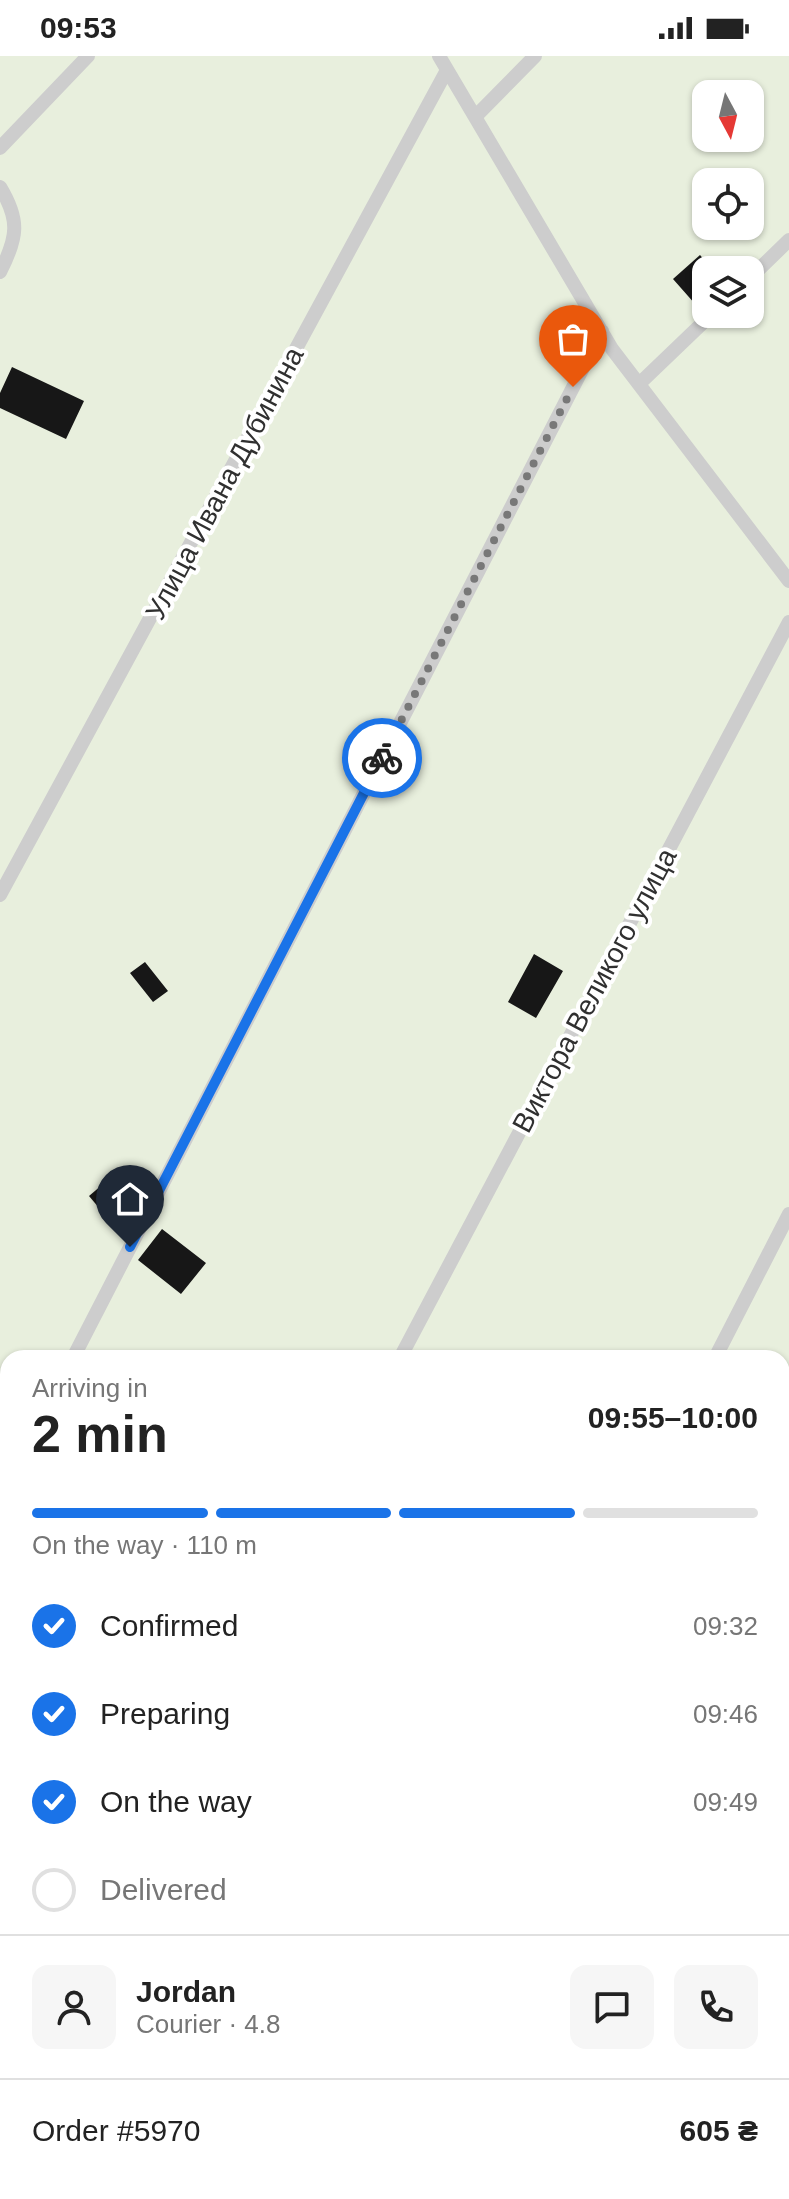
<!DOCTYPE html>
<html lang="en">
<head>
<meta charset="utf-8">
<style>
  :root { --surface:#fff; --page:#f6f6f6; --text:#222; --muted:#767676; --line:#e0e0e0; --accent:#1a73e8 }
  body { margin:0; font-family:Helvetica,sans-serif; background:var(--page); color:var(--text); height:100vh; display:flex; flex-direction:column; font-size:30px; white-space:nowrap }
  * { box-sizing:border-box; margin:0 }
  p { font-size:26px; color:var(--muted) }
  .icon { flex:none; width:44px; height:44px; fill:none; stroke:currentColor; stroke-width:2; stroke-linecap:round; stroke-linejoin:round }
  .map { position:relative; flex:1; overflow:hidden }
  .details { position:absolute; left:0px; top:1294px; width:790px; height:850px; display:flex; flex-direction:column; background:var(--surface); border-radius:24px 24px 0 0; box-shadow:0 2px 6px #0004 }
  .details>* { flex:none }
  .needle { width:52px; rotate:173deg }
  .fabs { position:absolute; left:692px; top:24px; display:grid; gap:16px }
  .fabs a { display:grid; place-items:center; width:72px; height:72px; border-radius:16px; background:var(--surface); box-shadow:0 2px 6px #0004; font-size:40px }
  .pin { position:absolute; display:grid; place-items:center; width:68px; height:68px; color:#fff; margin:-82px -34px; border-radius:50% 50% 50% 0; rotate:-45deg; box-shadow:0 0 8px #0007 }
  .pin .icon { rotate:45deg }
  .courier { position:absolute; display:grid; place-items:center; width:80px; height:80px; margin:-40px; border:6px solid #1a73e8; border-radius:50%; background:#fff; color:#222; box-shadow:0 2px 10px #0007 }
  .summary em { font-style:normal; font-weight:700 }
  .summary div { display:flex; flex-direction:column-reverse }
  .summary { display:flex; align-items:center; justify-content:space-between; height:136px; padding:0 32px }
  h1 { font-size:52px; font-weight:700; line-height:60px }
  .bar { display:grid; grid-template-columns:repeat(4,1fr); gap:12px 8px; align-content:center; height:96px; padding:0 32px }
  .bar i { height:10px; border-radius:6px; background:var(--line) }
  .bar .on { background:var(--accent) }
  .bar p { grid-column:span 4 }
  .line { display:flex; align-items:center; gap:20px; padding:0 32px; border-top:2px solid var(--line) }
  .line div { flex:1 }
  .round { display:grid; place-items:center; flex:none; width:84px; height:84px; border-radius:16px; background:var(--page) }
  ol { padding:0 32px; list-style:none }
  li { display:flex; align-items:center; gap:24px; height:88px }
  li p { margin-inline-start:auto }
  li .icon { padding:8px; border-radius:50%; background:var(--accent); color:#fff; stroke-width:4 }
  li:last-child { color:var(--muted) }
  li i { width:44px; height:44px; border:4px solid var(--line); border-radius:50% }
  .status { display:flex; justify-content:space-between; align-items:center; height:56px; padding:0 40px; background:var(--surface); direction:ltr }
  .status svg { height:22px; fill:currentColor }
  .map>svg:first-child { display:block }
</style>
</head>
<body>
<div class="status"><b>09:53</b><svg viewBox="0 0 49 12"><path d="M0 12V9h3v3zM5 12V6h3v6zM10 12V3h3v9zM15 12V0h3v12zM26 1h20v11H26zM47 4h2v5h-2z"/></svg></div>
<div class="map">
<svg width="789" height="2143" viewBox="0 0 789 2143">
  <rect width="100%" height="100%" fill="#fff"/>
  <path fill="#e8efdd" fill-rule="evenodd" d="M0,0H789V2143H497L491,2136H782V1302H8V1543L0,1533ZM706,38H750V82H706ZM706,126H750V170H706ZM706,214H750V258H706Z
    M0,1814L8,1824V1951L0,1959Z"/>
  <path fill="#171717" d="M700,199L713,214H706L703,257L673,223Z
    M12,311L84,345L66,383L0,352V337Z
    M534,898L563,915L536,962L508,946Z
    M145,906L168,935L153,946L130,917Z
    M115,1118L142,1150L116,1172L89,1140Z
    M162,1173L206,1207L181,1238L138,1204Z"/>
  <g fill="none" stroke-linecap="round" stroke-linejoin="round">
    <path stroke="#cdcdcd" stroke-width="14" d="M439,0L612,293L789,525
      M475,61L535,0
      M0,92L88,0
      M0,131C20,164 18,181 0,216
      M750,222L789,184
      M639,328L712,258
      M0,839L447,14
      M73,1302L602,275
      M400,1302L789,566
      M715,1302L789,1158
      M0,1444L8,1428
      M782,1980L789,1971
      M608,2143L617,2136"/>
    <path stroke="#cdcdcd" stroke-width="28" d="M0,1486L8,1496
      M445,2136V2143"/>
    <path stroke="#a8a8a8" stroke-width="44" d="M0,1647L8,1656
      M402,2136L407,2143"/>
  </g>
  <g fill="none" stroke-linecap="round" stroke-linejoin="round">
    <path stroke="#787878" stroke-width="8" stroke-dasharray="0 14.4" d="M382,702L573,331"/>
    <path stroke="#1a73e8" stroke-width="10" d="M130,1191L382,702"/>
  </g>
  <g text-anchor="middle" stroke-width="8" stroke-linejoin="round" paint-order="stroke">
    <g font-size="28" fill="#303030" stroke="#fff">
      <text transform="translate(224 427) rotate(-62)" y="10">Улица Ивана Дубинина</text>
      <text transform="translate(594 934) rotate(-62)" y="10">Виктора Великого улица</text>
    </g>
  </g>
</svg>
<div class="fabs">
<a><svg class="needle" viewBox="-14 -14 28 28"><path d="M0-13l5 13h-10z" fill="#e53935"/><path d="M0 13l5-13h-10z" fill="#767676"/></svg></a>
<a><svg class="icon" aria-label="locate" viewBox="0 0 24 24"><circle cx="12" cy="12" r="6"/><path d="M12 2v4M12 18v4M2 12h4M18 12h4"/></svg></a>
<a><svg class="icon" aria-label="layers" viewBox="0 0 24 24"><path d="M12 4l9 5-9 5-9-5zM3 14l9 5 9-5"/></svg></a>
</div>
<div class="pin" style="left:573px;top:331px;background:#ea580c"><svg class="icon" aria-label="bag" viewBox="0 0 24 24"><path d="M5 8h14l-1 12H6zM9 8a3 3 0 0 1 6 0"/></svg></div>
<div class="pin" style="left:130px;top:1191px;background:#1f2937"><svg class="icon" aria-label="home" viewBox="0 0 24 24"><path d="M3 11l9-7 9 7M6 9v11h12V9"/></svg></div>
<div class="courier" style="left:382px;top:702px"><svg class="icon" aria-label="bike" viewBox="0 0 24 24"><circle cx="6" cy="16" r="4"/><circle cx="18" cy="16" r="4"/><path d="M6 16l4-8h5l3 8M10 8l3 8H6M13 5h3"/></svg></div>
<section class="details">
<div class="summary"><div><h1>2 min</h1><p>Arriving in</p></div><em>09:55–10:00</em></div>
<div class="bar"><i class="on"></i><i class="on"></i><i class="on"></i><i></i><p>On the way · 110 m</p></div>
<ol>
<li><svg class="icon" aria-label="check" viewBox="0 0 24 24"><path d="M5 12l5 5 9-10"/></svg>Confirmed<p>09:32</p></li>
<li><svg class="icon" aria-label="check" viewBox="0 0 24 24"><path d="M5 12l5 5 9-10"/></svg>Preparing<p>09:46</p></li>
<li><svg class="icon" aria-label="check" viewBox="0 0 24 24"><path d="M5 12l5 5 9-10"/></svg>On the way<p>09:49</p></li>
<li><i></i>Delivered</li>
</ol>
<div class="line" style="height:144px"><a class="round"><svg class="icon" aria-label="person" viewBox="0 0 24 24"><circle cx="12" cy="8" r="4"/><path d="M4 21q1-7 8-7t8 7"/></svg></a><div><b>Jordan</b><p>Courier · 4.8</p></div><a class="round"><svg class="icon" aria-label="chat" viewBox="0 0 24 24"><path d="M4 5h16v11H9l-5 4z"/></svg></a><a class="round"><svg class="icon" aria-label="phone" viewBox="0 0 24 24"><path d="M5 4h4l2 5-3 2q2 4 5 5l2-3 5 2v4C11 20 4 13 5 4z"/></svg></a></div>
<div class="line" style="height:104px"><div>Order #5970</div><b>605 ₴</b></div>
</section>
</div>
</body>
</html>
